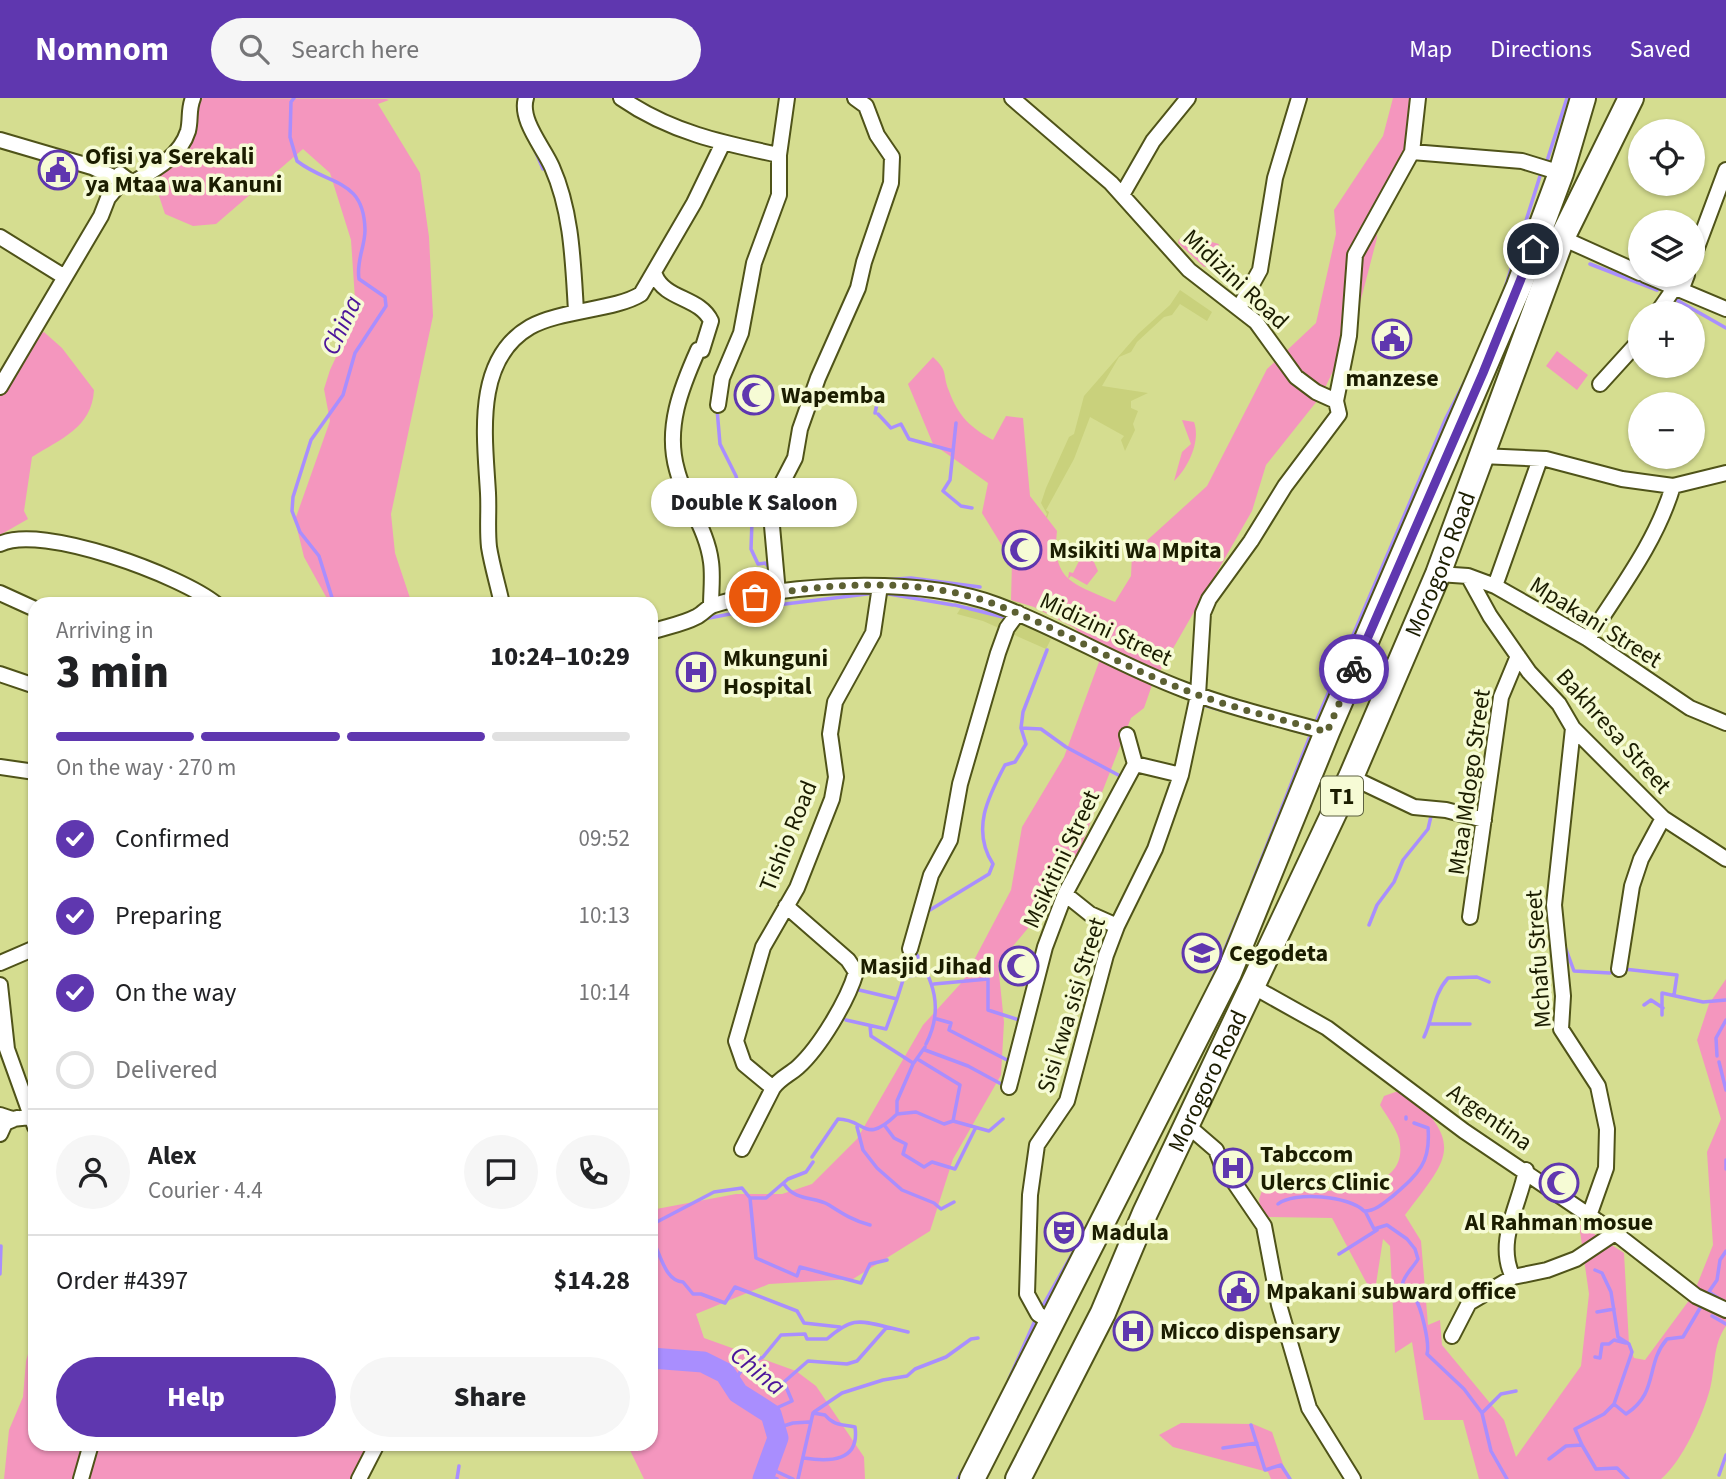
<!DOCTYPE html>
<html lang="en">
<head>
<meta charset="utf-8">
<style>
  :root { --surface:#fff; --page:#f6f6f6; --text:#202124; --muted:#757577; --line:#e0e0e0; --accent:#5f37af }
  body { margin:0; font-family:"Source Sans 3",sans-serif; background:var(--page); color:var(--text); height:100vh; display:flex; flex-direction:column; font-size:26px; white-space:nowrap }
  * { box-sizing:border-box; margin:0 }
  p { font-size:23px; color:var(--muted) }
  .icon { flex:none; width:38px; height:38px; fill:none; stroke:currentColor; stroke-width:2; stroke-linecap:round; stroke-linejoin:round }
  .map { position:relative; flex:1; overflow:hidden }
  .drawer { position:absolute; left:28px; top:499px; width:630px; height:854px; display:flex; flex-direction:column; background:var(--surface); border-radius:21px; box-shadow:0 2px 5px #0004 }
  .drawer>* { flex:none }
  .tools { position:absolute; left:1628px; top:21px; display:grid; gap:14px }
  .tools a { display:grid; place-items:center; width:77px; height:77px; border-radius:50%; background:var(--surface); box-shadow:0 2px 5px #0004; font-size:35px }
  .pin { position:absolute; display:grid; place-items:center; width:60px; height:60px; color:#fff; margin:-30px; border:4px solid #fff; border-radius:50%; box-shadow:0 2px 7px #0007 }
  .courier { position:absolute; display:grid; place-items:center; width:70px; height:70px; margin:-35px; border:5px solid #5f37af; border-radius:50%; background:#fff; color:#222; box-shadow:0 2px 9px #0007 }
  .bubble { position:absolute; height:49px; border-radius:24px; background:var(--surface); box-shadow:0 2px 5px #0004; font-size:23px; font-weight:800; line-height:49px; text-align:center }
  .overview em { font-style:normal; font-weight:800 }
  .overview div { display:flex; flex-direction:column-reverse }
  .overview { display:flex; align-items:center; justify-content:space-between; height:119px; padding:0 28px }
  h1 { font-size:46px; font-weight:800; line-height:52px }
  .bar { display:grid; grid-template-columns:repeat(4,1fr); gap:10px 7px; align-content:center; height:84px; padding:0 28px }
  .bar i { height:9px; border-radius:5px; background:var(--line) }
  .bar .selected { background:var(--accent) }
  .bar p { grid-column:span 4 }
  .line { display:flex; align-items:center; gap:18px; padding:0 28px; border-top:2px solid var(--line) }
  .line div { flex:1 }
  .round { display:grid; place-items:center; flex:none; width:74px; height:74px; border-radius:37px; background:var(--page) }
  ol { padding:0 28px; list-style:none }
  li { display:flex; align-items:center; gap:21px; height:77px }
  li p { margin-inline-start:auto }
  li .icon { padding:7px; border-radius:50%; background:var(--accent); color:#fff; stroke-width:4 }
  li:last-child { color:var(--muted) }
  li i { width:38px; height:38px; border:4px solid var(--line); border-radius:50% }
  .primary-button { display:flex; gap:14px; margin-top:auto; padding:14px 28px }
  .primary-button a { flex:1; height:80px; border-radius:42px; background:var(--accent); color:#fff; font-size:28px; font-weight:800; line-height:80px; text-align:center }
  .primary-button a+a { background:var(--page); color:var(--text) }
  header { display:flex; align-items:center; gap:42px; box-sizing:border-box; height:98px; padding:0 35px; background:var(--accent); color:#fff }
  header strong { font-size:33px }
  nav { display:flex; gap:38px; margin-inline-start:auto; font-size:24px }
  .search { width:490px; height:63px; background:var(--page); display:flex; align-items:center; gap:18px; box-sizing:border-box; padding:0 24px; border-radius:38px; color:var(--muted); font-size:26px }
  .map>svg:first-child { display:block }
</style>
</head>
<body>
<header>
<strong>Nomnom</strong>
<div class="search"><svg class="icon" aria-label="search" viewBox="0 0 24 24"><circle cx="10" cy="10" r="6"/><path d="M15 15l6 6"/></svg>Search here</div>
<nav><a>Map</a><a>Directions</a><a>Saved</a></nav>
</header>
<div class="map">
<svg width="1726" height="1381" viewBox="0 0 1726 1381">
  <rect width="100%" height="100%" fill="#d5dd90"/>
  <path fill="#c9d17c" d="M1180,192L1212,214L1207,223L1180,206L1172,217L1164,219L1137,244L1131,254L1119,259L1102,288L1148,295L1131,303V310L1138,313L1133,326L1135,332L1125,353L1121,342L1124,338L1090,319L1074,361L1046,412L1049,414L1015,523L1051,541L1046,551L983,523L957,516L962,508H987L1006,519L1047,416L1041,405L1046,390L1069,339L1074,336L1084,298L1138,236L1170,207Z"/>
  <path fill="#f496be" d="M203,0L386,1L389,2L378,6L420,75L429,139L433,218L391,416L395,455L412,506H330L304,459L295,422L330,323L324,291L330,272L356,216L351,142L330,75L303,51L216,126L193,128L165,116L155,86L166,54Z
    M1393,0H1424L1410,46L1376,118L1377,140L1353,232L1321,298L1266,367L1252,413L1152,587L1144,610L1131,620L1071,774H1056L1049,805L998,866L1004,924L1001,977L953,1061L930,1133L853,1181L769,1186L696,1216L704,1240L796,1273L816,1288L864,1359L865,1381H644L627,1346H651V1112L736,1096H782L812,1086L857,1041L923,927L963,883L1011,792L1022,729L1064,659L1099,564L1075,530L1034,509L1011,502L1012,464L982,415L988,385L933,346L908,286L933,259C949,274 942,276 949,293C958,318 971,330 993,342L1006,318L1023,320L1030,398L1057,433C1051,484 1075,486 1115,504L1131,478L1132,456L1207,388L1267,271L1316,225L1336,136L1334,112L1383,38Z
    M1193,139L1219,146L1210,167L1204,169L1178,145L1179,141Z
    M44,234L62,250L94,292C92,330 60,341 32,359L24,413L28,421L0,437V291L30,240Z
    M1557,253L1588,277L1577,292L1546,268Z
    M1182,322L1194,324C1201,343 1188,370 1174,383L1182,354L1191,346Z
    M1089,453L1098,473L1087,487L1071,478L1068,481L1069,474L1073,475L1080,461L1085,462Z
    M1726,881V1228C1712,1248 1716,1268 1710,1291C1703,1317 1682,1364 1661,1381H1479L1463,1322H1424L1412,1244L1395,1255L1390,1148L1383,1141L1374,1199L1332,1120L1267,1119L1265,1151L1259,1101L1262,1093C1301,1092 1414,1105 1399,1041C1396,1030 1386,1017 1380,1007L1384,998L1404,991C1466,1047 1448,1060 1405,1117L1421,1143L1428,1227L1440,1222L1442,1247L1504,1322L1516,1359L1581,1268L1589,1196L1579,1126L1624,1155L1629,1246L1634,1260L1645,1262L1693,1197L1713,1147L1707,1054L1721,1021L1697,942L1709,906Z
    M35,1232V1346H376L359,1381H4L9,1332L23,1299L26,1263Z
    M1181,1325L1253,1326L1272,1334L1288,1381H1271L1268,1374L1173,1349L1159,1337Z"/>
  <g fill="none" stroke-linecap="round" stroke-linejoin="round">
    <path stroke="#a98efe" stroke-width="3.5" d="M294,0L291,4L290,39L297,63C329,88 364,80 365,132C365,149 356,163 359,181L385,199L386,208L355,255L343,297L311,342L293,399L292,413L300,434L319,458L334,506
      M534,50L543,71
      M1547,63L1567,0
      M1590,166L1657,192
      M1505,190L1540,78
      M1675,201L1726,230
      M717,311L720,346L736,378L744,410L752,423L751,451L758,466L765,465L770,470
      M875,315L877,306
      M878,316L891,330L901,326L909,341L953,353
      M956,325L950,382L943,393L961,408L972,410
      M881,482L911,480L980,489
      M883,495L953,507
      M955,507L1003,519
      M704,521L777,507L875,495
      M1203,607L1311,637
      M1315,626L1446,320L1468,277
      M1021,630L1041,631L1066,649L1122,679
      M1252,785L1312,633
      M925,815L989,776L993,766C971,732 988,699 1005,667L1015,664L1026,646L1021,630L1023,614L1047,552
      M1369,827L1377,807L1394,784L1403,762L1428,731L1432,714
      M1564,846L1574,873L1610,875L1617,872
      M913,851C934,882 944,911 926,946
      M1624,871L1677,877L1674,897
      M1212,882L1240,815
      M934,886L988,881V912L1022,923
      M855,891L897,901L904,879L926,875
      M1644,907L1651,902L1663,910
      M1662,917V895L1703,904L1726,902
      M937,921L951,925L949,932L1009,963
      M846,922L886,931L897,901
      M1431,926H1470
      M870,928L871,938L913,965
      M1424,939C1434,918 1432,898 1448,880L1477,879L1489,884
      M925,952L968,968L1003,987
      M1717,958L1716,940L1726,922
      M919,962L960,987L953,1023L989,1033L1003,1021
      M1719,964L1726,992
      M897,1016L916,1014L944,1026L953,1023
      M1406,1019V1021
      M1414,1025L1428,1030C1431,1065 1418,1076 1394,1097C1385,1104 1376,1113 1365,1113L1374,1131L1387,1127L1407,1141L1415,1151L1418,1161C1410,1175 1393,1185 1409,1201L1414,1199C1421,1207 1430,1246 1427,1256L1464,1291L1482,1315
      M885,1028L894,1040L906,1046L903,1056L924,1069L932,1064L955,1071L975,1031
      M857,1029L863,1052L877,1070L902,1092L934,1105L941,1111L954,1104
      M812,1059L838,1021C866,1021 864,1048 897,1016V1003L913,966L925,949
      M1726,1062V1071
      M784,1086C796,1104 814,1098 829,1107C843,1116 854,1123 870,1127
      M750,1100L756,1160L797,1178L800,1169L861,1185L870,1166L887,1162
      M1278,1106C1294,1093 1350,1098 1364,1113
      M651,1127L714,1094L742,1090L750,1100H766L788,1081L806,1074L813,1064
      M651,1139C660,1153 664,1183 683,1184L693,1196H701L725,1205L735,1189L797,1213L804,1225L840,1229
      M1339,1156L1377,1132
      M1595,1172L1602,1175L1611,1194L1618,1239L1629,1246L1632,1254L1614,1306
      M0,1176L1,1148
      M1709,1194L1726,1205
      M1706,1198L1717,1182L1720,1162L1726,1153
      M1041,1211L1080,1142
      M1597,1214L1614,1211
      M1712,1218L1726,1226
      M1595,1259L1600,1260L1602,1246H1609L1614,1242L1626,1245
      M1009,1281L1037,1218
      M734,1284L744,1268L763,1259L781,1237L805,1236L807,1241H827C850,1221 857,1221 887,1229
      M814,1314L842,1295L883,1282L907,1278L915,1271L946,1259L971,1241L978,1240
      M771,1316L772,1312L792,1303L784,1284L808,1263L847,1266L857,1263L887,1229L908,1234
      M1251,1327L1265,1372L1281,1367L1290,1381
      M777,1330L793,1325L809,1324
      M1582,1347L1596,1371L1617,1370L1628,1381
      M1223,1350L1257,1345
      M1549,1361L1566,1348L1582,1347L1575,1331L1604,1316L1614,1306L1626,1316C1659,1295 1645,1266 1667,1241L1683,1239L1703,1205
      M769,1370L793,1381
      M766,1377L777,1381
      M1719,1377L1726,1357
      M457,1381L459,1368
      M798,1381L813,1315L825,1317C834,1328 842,1326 855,1329C860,1364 829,1364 804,1360
      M958,1381L963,1372
      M1507,1381L1491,1353L1482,1315L1501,1296L1516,1293"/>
    <path stroke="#a98efe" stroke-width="21" d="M651,1260L703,1264L725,1275L738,1295L771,1316L778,1340L763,1381"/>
    <defs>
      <path id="street" d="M526,0C519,22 544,50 552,69C572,114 573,165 576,213
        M621,0C670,34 722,45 779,57
        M1012,0L1111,85L1189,172L1256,224L1296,279L1316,294L1336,303L1339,316L1285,388L1251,443L1209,501L1203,515L1198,597L1181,677L1155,751L1117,828L1106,857L1067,1003L1037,1047L1030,1097L1027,1196L1038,1216L1051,1224
        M0,42L92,69L122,83
        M1412,54L1522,63L1561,75
        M1122,97L1153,43L1188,0
        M0,139L63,178
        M1562,140L1640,175
        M1692,163L1726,72
        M655,177C665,202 700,199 711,223L702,252H698C681,290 665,330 677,372C685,404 707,431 711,464C713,478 711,494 711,508
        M1645,177L1726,211
        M1682,190L1687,177
        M1240,208L1260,172L1275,80L1299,0
        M1657,215L1675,189
        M1600,286L1640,242
        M0,289L101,118L108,100L122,83L120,76L132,85C154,72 180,59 188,33C191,21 188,12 193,0
        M1336,303L1349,238L1355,157L1412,54L1418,0
        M718,307L722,280L741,235L754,165L779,97V57L787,0
        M1481,358L1546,361L1622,381L1673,388L1726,375
        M0,446C41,425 182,478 216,506
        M1438,476L1468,478L1495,488L1588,541L1690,610L1726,625
        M1468,478L1490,518L1529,574L1559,606L1573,630L1663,720L1726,761
        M1495,488L1540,361
        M0,495L35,511
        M778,495L772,428L781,387L795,360L800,331L818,280L858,190L864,164L891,85L892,59L877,37L866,8L855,0
        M502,506C498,487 492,468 489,449C487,431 489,413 488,395C485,340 473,262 530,229C560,212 616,212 641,196L694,105L723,45
        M651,534C665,529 683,526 696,519C703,516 707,509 714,507C788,484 923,479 997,507C1061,531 1120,568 1185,592C1231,610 1280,621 1327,634
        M1588,541C1619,492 1656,445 1673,388
        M0,576L35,588
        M1573,630L1554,807L1563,898L1561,931L1598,988L1607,1031L1606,1070L1589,1118
        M1135,666L1181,677
        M0,669L35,674
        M1351,679L1414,709L1446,712L1484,722
        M1065,796L1090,816L1117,828
        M1470,819L1501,599L1518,558
        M910,851L931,777L950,742L960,686L998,555L1007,530L1018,515
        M0,865L35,850
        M1619,871L1632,788L1641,761L1663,720
        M0,887L7,951L35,1029
        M1252,888L1327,930L1464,1033L1615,1135L1696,1198L1726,1212
        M1009,989L1045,849L1065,796L1135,666L1127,637
        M773,990L744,966L736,943L763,849L797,790L832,701L836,679L830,636L835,604L873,535L880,488
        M0,1017L12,1021L31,1019
        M1187,1027L1216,1052L1221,1065L1264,1128L1279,1207L1309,1310L1353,1381
        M0,1036L5,1025L17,1020
        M742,1051L773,990C780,980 789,977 798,969C820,949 848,902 856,874L848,862L786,808
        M1513,1179C1495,1144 1520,1106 1526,1072
        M1452,1238L1469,1205L1513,1179L1547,1172L1576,1161L1615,1135
        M81,1381L91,1346
        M359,1381L377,1346"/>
      <g id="highway">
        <path d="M972,1381L1229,875L1327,634L1519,188L1561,75L1583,0"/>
        <path id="s1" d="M1018,1381L1103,1215L1145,1115L1351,679L1438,476L1562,140L1631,0"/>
      </g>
    </defs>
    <use href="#street" stroke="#4f5319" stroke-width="18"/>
    <use href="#highway" stroke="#4f5319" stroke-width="28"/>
    <use href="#street" stroke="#fff" stroke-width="14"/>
    <use href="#highway" stroke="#fff" stroke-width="24"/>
  </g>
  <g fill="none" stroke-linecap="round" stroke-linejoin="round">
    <path stroke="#5c6032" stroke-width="7" stroke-dasharray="0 12.6" d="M755,499C831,484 924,479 997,507C1061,531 1120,568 1185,592C1231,610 1280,621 1327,634L1354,571"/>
    <path stroke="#5f37af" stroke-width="9" d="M1354,571L1483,275L1533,151"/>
  </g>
  <defs>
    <symbol id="civic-ring" viewBox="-11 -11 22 22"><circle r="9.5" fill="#f6fbd5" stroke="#5f37af" stroke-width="1.5"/><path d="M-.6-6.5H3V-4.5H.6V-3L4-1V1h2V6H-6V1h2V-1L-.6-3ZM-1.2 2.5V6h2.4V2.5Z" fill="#5f37af"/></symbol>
    <symbol id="mosque-ring" viewBox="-11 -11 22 22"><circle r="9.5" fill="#f6fbd5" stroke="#5f37af" stroke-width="1.5"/><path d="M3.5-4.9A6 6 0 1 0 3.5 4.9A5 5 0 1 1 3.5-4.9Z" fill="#5f37af"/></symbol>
    <symbol id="hospital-ring" viewBox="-11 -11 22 22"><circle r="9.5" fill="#f6fbd5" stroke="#5f37af" stroke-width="1.5"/><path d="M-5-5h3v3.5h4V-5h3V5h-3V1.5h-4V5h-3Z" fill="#5f37af"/></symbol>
    <symbol id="university-ring" viewBox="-11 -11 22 22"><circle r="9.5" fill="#f6fbd5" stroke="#5f37af" stroke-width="1.5"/><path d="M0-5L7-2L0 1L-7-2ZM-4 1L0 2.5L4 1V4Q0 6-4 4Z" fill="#5f37af"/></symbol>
    <symbol id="theatre-ring" viewBox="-11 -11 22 22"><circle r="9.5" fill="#f6fbd5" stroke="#5f37af" stroke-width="1.5"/><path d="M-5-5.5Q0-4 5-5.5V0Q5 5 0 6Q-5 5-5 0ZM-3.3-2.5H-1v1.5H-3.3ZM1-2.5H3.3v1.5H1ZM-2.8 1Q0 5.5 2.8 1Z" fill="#5f37af"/></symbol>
  </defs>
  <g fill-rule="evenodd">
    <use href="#civic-ring" x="36" y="50" width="44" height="44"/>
    <use href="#civic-ring" x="1370" y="219" width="44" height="44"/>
    <use href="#mosque-ring" x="732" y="275" width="44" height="44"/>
    <use href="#mosque-ring" x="1000" y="430" width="44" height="44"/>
    <use href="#hospital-ring" x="674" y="552" width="44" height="44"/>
    <use href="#university-ring" x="1180" y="833" width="44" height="44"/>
    <use href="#mosque-ring" x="997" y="846" width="44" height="44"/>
    <use href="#hospital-ring" x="1211" y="1048" width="44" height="44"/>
    <use href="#mosque-ring" x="1537" y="1063" width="44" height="44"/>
    <use href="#theatre-ring" x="1042" y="1112" width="44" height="44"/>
    <use href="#civic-ring" x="1217" y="1171" width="44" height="44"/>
    <use href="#hospital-ring" x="1111" y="1211" width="44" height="44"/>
  </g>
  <g text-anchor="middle" stroke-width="7" stroke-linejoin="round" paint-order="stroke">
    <rect fill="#f6fbd5" stroke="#5d6040" stroke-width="2" x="1321" y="678.5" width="42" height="39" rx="5"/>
    <g font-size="23" font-weight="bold" fill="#1b1d00">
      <text x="1342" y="706">T1</text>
    </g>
    <g font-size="24" font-weight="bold" fill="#1b1d00" stroke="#f6fbd5" text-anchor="start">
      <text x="85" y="66">Ofisi ya Serekali<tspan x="85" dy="28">ya Mtaa wa Kanuni</tspan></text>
      <text x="1392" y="288" text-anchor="middle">manzese</text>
      <text x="781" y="305">Wapemba</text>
      <text x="1049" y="460">Msikiti Wa Mpita</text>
      <text x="723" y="568">Mkunguni<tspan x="723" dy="28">Hospital</tspan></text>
      <text x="1229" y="863">Cegodeta</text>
      <text x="992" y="876" text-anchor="end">Masjid Jihad</text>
      <text x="1260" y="1064">Tabccom<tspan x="1260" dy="28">Ulercs Clinic</tspan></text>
      <text x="1559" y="1132" text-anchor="middle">Al Rahman mosue</text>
      <text x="1091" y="1142">Madula</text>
      <text x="1266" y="1201">Mpakani subward office</text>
      <text x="1160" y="1241">Micco dispensary</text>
    </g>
    <g font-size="24" fill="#1b1d00" stroke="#f6fbd5">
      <text transform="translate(1236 181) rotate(43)" y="8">Midizini Road</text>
      <text dy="8" stroke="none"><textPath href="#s1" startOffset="1008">Morogoro Road</textPath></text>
      <text transform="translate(1596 524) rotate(32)" y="8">Mpakani Street</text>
      <text transform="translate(1106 531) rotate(25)" y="8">Midizini Street</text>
      <text transform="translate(1614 633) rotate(48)" y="8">Bakhresa Street</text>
      <text transform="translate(1469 684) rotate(-82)" y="8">Mtaa Mdogo Street</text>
      <text transform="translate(788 738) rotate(-68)" y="8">Tishio Road</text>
      <text transform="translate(1061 761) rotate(-65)" y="8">Msikitini Street</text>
      <text transform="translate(1538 861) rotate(-94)" y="8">Mchafu Street</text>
      <text transform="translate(1071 907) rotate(-73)" y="8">Sisi kwa sisi Street</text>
      <text dy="8" stroke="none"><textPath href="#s1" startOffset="441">Morogoro Road</textPath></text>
      <text transform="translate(1490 1019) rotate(35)" y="8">Argentina</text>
    </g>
    <g font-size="26" font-style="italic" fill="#4c159b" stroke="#f6fbd5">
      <text transform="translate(341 227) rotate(-65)" y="9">China</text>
      <text transform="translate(758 1272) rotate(39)" y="9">China</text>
    </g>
  </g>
</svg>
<div class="tools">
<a><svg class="icon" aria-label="locate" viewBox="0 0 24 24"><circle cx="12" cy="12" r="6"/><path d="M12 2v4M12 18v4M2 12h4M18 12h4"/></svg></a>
<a><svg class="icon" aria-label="layers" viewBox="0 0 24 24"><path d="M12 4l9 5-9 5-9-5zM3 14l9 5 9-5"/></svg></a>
<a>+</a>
<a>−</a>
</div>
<div class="pin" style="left:755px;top:499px;background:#ea580c"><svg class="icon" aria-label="bag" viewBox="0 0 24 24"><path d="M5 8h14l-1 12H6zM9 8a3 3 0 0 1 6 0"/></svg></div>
<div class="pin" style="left:1533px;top:151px;background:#1f2937"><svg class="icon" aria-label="home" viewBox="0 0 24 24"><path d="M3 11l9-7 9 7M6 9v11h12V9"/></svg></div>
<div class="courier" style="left:1354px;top:571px"><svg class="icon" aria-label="bike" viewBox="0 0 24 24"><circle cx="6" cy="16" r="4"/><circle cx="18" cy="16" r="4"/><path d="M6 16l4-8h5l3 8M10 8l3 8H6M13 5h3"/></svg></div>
<div class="bubble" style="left:651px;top:380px;width:206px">Double K Saloon</div>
<section class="drawer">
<div class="overview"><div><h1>3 min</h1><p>Arriving in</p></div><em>10:24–10:29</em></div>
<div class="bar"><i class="selected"></i><i class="selected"></i><i class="selected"></i><i></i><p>On the way · 270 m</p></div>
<ol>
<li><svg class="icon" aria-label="check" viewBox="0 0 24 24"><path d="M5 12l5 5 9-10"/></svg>Confirmed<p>09:52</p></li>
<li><svg class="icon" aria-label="check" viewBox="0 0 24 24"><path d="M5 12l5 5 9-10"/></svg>Preparing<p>10:13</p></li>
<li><svg class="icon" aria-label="check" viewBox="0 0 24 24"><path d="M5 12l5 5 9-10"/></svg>On the way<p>10:14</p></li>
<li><i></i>Delivered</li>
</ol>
<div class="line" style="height:126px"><a class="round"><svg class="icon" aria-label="person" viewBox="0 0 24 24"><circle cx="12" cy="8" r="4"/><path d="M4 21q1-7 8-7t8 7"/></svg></a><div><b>Alex</b><p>Courier · 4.4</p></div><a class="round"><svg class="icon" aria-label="chat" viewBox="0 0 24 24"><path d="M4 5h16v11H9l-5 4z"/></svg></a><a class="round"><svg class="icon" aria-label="phone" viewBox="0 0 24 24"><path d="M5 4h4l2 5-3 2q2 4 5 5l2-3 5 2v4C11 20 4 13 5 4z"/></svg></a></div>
<div class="line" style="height:91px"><div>Order #4397</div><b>$14.28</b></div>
<div class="primary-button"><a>Help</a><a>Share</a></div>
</section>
</div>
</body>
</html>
